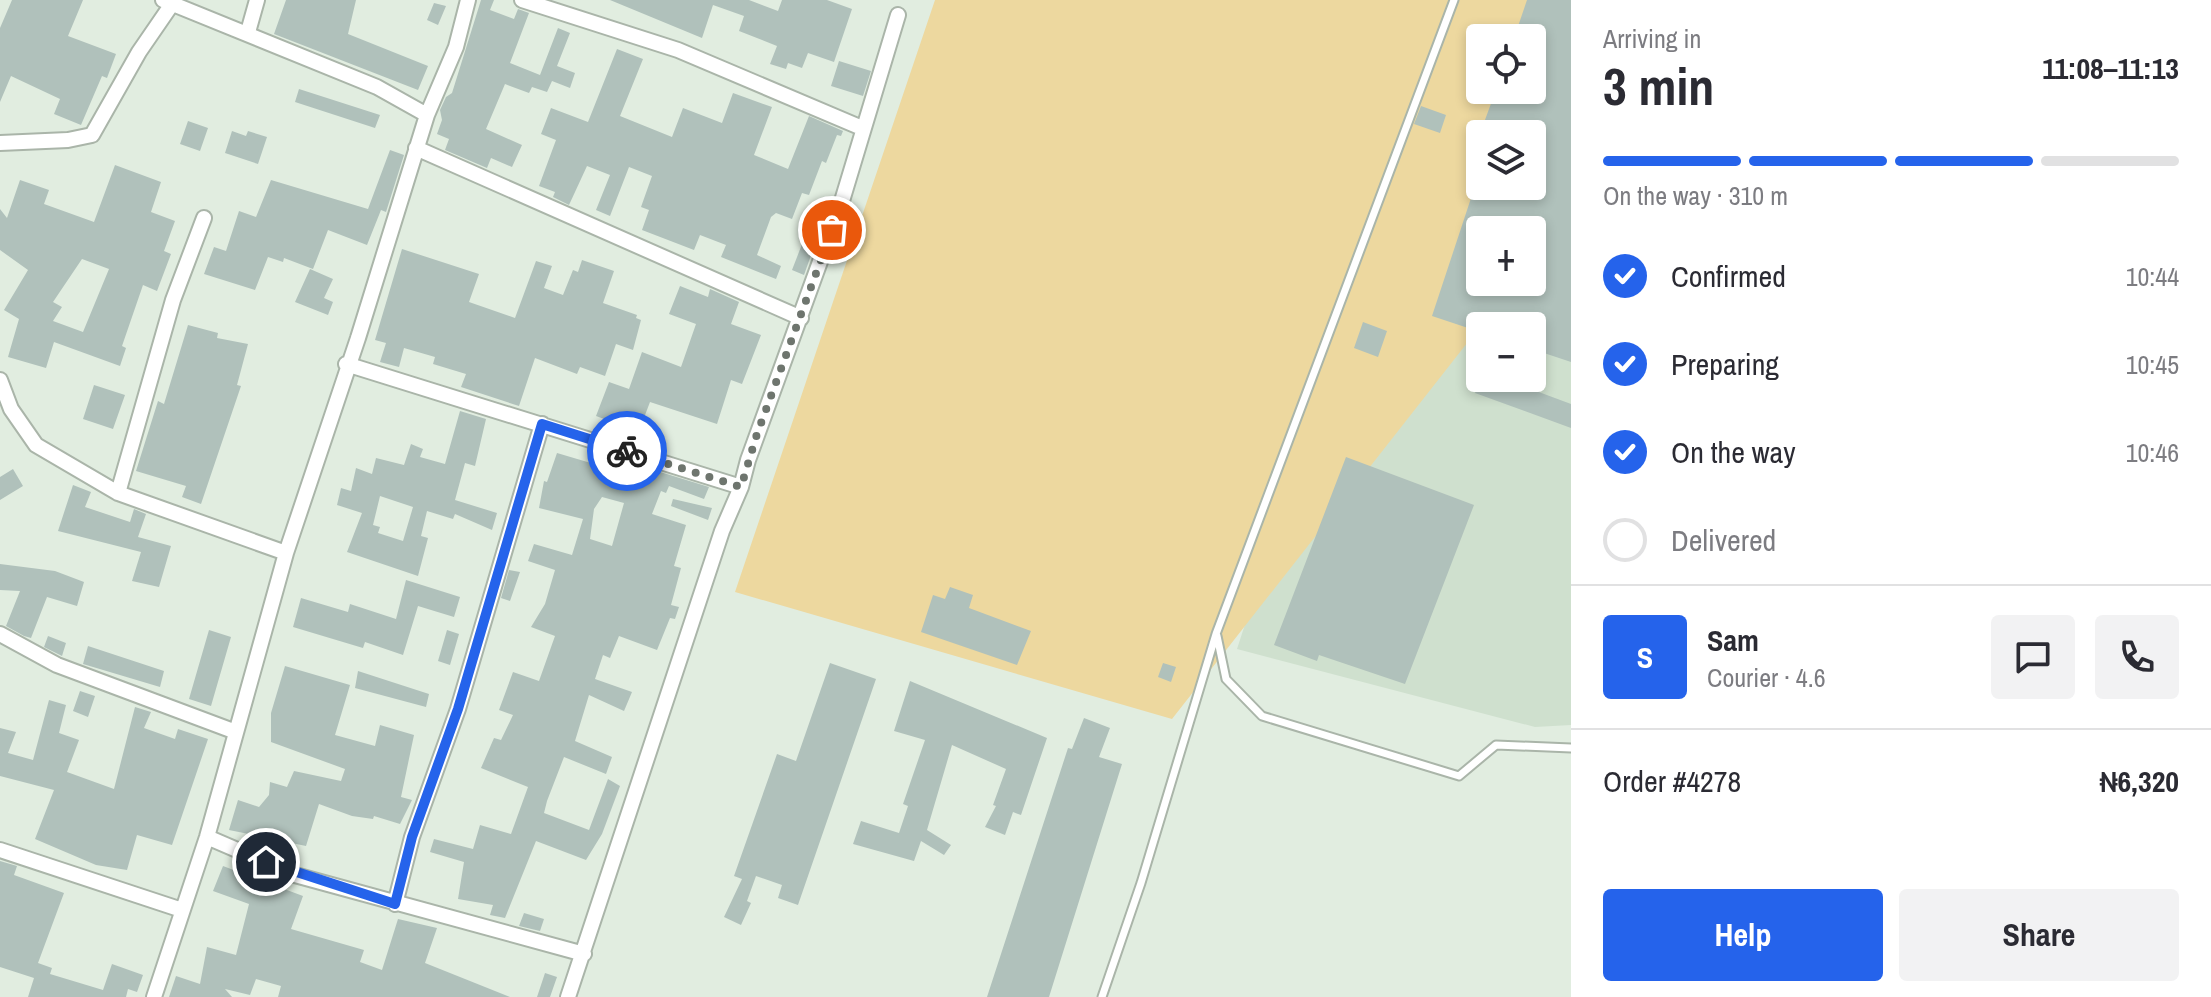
<!DOCTYPE html>
<html lang="en">
<head>
<meta charset="utf-8">
<style>
  :root { --surface:#fff; --page:#f2f2f3; --text:#2b2b33; --muted:#7c7c81; --line:#e1e1e2; --accent:#2563eb }
  body { margin:0; font-family:"Archivo Narrow",sans-serif; background:var(--page); color:var(--text); height:100vh; display:flex; flex-direction:column; font-size:30px; white-space:nowrap }
  * { box-sizing:border-box; margin:0 }
  p { font-size:26px; color:var(--muted) }
  .icon { flex:none; width:44px; height:44px; fill:none; stroke:currentColor; stroke-width:2; stroke-linecap:round; stroke-linejoin:round }
  .map { position:relative; flex:1; overflow:hidden }
  .side { display:flex; flex-direction:column; background:var(--surface); width:640px }
  .side>* { flex:none }
  .controls { position:absolute; left:1466px; top:24px; display:grid; gap:16px }
  .controls a { display:grid; place-items:center; width:80px; height:80px; border-radius:8px; background:var(--surface); box-shadow:0 4px 12px #0003; font-size:40px }
  .pin { position:absolute; display:grid; place-items:center; width:68px; height:68px; color:#fff; margin:-34px; border:4px solid #fff; border-radius:50%; box-shadow:0 2px 8px #0007 }
  .courier { position:absolute; display:grid; place-items:center; width:80px; height:80px; margin:-40px; border:6px solid #2563eb; border-radius:50%; background:#fff; color:#222; box-shadow:0 2px 10px #0007 }
  .head em { font-style:normal; font-weight:700 }
  .head div { display:flex; flex-direction:column-reverse }
  .head { display:flex; align-items:center; justify-content:space-between; height:136px; padding:0 32px }
  h1 { font-size:52px; font-weight:700; line-height:60px }
  .bar { display:grid; grid-template-columns:repeat(4,1fr); gap:12px 8px; align-content:center; height:96px; padding:0 32px }
  .bar i { height:10px; border-radius:6px; background:var(--line) }
  .bar .current { background:var(--accent) }
  .bar p { grid-column:span 4 }
  .line { display:flex; align-items:center; gap:20px; padding:0 32px; border-top:2px solid var(--line) }
  .line div { flex:1 }
  .round { display:grid; place-items:center; flex:none; width:84px; height:84px; border-radius:8px; background:var(--page) }
  ol { padding:0 32px; list-style:none }
  li { display:flex; align-items:center; gap:24px; height:88px }
  li p { margin-inline-start:auto }
  li .icon { padding:8px; border-radius:50%; background:var(--accent); color:#fff; stroke-width:4 }
  li:last-child { color:var(--muted) }
  li i { width:44px; height:44px; border:4px solid var(--line); border-radius:50% }
  .action { display:flex; gap:16px; margin-top:auto; padding:16px 32px }
  .action a { flex:1; height:92px; border-radius:8px; background:var(--accent); color:#fff; font-size:32px; font-weight:700; line-height:92px; text-align:center }
  .action a+a { background:var(--page); color:var(--text) }
  main { display:flex; flex:1; min-height:0 }
  .map>svg:first-child { display:block }
</style>
</head>
<body>
<main>
<div class="map">
<svg width="1571" height="997" viewBox="0 0 1571 997">
  <rect width="100%" height="100%" fill="#e1ede0"/>
  <path fill="#cfe0ce" fill-rule="evenodd" d="M1448,0H1571V725L1535,727L1237,649ZM1480,38H1532V90H1480ZM1480,134H1532V186H1480ZM1480,230H1532V282H1480ZM1480,326H1532V378H1480Z"/>
  <path fill="#edd89f" fill-rule="evenodd" d="M935,0H1571L1532,230H1480V282H1515L1172,719L735,592ZM1480,38H1532V90H1480ZM1480,134H1532V186H1480Z"/>
  <path fill="#b0c1bb" fill-rule="evenodd" d="M12,0H83L68,36L116,54L107,78L102,76L81,125L54,114L60,99L11,76L0,102V28Z
    M286,0H356L348,34L428,66L418,90L274,34Z
    M481,0H494L490,10L514,19L518,9L529,13L510,63L540,75L558,28L570,33L557,66L575,73L570,88L552,81L547,92L532,87L529,93L505,84L486,129L522,145L512,167L491,158L487,168L445,150L449,139L437,134L442,120L440,110L446,97L452,93Z
    M610,0H749L778,11L782,0H827L852,9L834,62L808,53L802,68L788,63L786,69L770,64L777,46L739,31L744,16L713,5L702,38Z
    M1527,0H1571V362L1532,349V326H1480V332L1432,316L1475,186H1532V134H1492L1482,128L1496,90H1532V38H1514ZM1480,230H1532V282H1480Z
    M434,3L446,6L438,25L427,20Z
    M617,49L643,59L620,116L672,137L683,108L722,123L733,93L772,107L754,155L788,169L809,116L843,131L841,136L837,135L826,163L822,161L809,195L802,193L792,219L776,213L771,217L757,255L781,266L776,279L721,257L726,245L700,235L694,250L642,230L649,210L641,207L652,176L629,167L610,216L596,210L610,175L587,166L569,205L553,197L555,192L539,186L556,140L541,134L551,108L588,122Z
    M839,61L871,71L863,96L831,86Z
    M299,89L380,115L375,128L295,102Z
    M1421,106L1446,115L1440,133L1414,124Z
    M188,121L208,128L200,151L180,144Z
    M232,131L246,136L248,131L267,137L258,164L225,153Z
    M390,150L404,155L386,212L381,210L367,245L328,230L313,269L284,258L283,262L268,257L255,290L204,274L214,247L226,251L239,211L256,217L271,180L368,209Z
    M115,165L161,182L151,212L175,221L164,251L171,254L157,291L143,285L122,346L126,348L120,366L54,342L46,368L8,357L19,319L4,310L28,270L0,250V209L7,218L20,180L49,190L44,204L94,222ZM82,259L109,269L83,332L53,321L62,307L53,302Z
    M804,239L815,244L804,275L792,270Z
    M402,249L479,274L469,302L515,318L536,261L552,266L544,288L563,295L573,270L578,272L582,260L614,271L603,303L637,315L636,318L641,320L633,350L616,344L605,376L580,367L577,374L535,358L519,406L461,387L466,374L433,364L435,357L404,348L399,367L380,362L386,343L375,340Z
    M310,269L333,279L324,298L333,302L328,315L295,302Z
    M680,286L708,297L710,289L739,302L731,324L761,335L742,384L731,380L717,424L650,402L642,423L618,414L615,423L596,416L609,382L629,389L642,352L681,367L696,324L669,314Z
    M1363,322L1387,331L1378,357L1354,348Z
    M188,325L218,333L217,338L248,344L237,385L241,386L201,504L182,497L186,486L136,471L158,401L164,404Z
    M1481,378H1501L1571,404V428L1475,393Z
    M94,385L125,395L113,429L83,419Z
    M460,411L486,419L475,466L465,463L455,500L497,513L492,530L455,514L453,519L427,511L421,536L428,538L418,576L347,552L362,513L337,505L341,488L351,491L356,468L372,474L376,458L404,465L411,444L423,449L420,457L445,464ZM380,496L413,507L403,541L378,533L380,527L373,525Z
    M557,453L611,469L614,460L631,463L709,487L704,499L669,486L666,493L661,491L652,514L686,525L674,566L681,568L671,605L679,607L675,619L670,618L657,650L619,636L610,658L603,655L595,679L632,692L624,711L589,695L575,741L612,757L606,774L564,757L547,801L544,813L589,830L608,779L620,786L602,834L586,860L536,841L505,918L490,915L493,905L458,899L464,862L430,852L434,839L473,849L480,825L511,834L528,787L481,768L494,738L501,740L513,715L499,710L513,672L539,681L555,636L531,627L545,604L555,570L528,561L534,544L572,555L583,519L539,508L544,481L547,482ZM602,497L624,503L612,546L590,539L594,509Z
    M1346,457L1474,505L1405,684L1319,655L1317,661L1274,645Z
    M13,469L23,486L0,500V477Z
    M73,485L91,492L85,507L130,522L134,509L146,514L138,537L171,546L159,587L132,581L141,552L58,531Z
    M673,499L712,508L708,520L671,506Z
    M0,564L55,571L84,582L77,606L47,597L31,638L24,636L6,626L20,591L0,590Z
    M509,570L520,572L510,601L501,598Z
    M406,580L460,597L454,617L418,606L403,655L365,642L363,648L293,627L301,598L348,612L350,604L396,619Z
    M950,587L973,595L969,608L1031,631L1017,665L921,632L933,595L945,599Z
    M209,630L231,637L211,706L189,699Z
    M447,630L459,634L450,665L438,661Z
    M48,636L66,643L62,656L44,647Z
    M88,646L164,671L160,687L83,664Z
    M830,663L876,679L798,905L778,898L782,885L756,876L747,901L751,903L741,925L724,917L742,879L734,876L777,754L796,761Z
    M1163,663L1176,667L1171,682L1158,677Z
    M285,666L350,685L335,735L375,746L380,725L414,735L401,797L412,800L400,824L374,816L373,819L352,816L319,804L306,846L229,830L238,800L259,807L269,795L270,782L287,787L294,771L341,781L345,769L271,742V713Z
    M358,671L429,694L426,707L355,688Z
    M910,681L1047,738L1021,815L1013,812L1005,835L985,827L996,806L993,805L1006,769L952,745L927,830L951,845L944,855L921,841L914,861L853,844L861,821L899,833L908,806L903,804L925,740L894,731Z
    M80,691L95,696L88,717L73,711Z
    M49,700L66,705L59,733L79,740L67,772L114,789L135,707L151,712L144,728L175,739L178,729L208,739L172,845L137,835L127,870L96,865L35,839L54,790L0,776V728L16,732L8,753L33,760Z
    M1084,718L1110,728L1099,757L1122,764L1049,997H987L1068,748L1072,749Z
    M0,861L17,866L14,875L64,893L38,963L52,968L50,974L103,990L112,964L143,975L137,992L128,989L126,997H28L34,978L0,967Z
    M223,866L303,896L291,929L364,950L360,962L382,970L398,919L437,928L425,963L510,997H278L281,986L256,979L250,995L225,989L232,997H169L176,976L200,984L207,947L236,955L249,904L213,891Z
    M524,913L544,919L540,931L519,926Z
    M545,973L557,977L550,997H537Z"/>
  <g fill="none" stroke-linecap="round" stroke-linejoin="round">
    <defs>
      <path id="lane" d="M1217,636L1226,679L1262,716L1459,776L1496,745L1571,748
        M1102,997L1141,883L1216,634L1454,0"/>
      <path id="street" d="M163,0L377,87L427,115
        M522,0L678,50L862,128
        M248,32L257,0
        M0,143L68,140L92,135L139,52L172,4
        M416,148L801,318
        M346,364L741,487
        M0,380L11,409L36,445L118,493L286,553
        M118,493L173,300L204,218
        M0,634L57,665L236,732
        M207,837L295,875L584,954
        M0,850L182,910
        M395,904L412,837L458,709L542,424
        M154,997L207,837L286,553L358,338L427,115L456,47L468,0
        M568,997L722,531L741,487L748,460L842,201L898,15"/>
    </defs>
    <use href="#lane" stroke="#aab5a9" stroke-width="11"/>
    <use href="#street" stroke="#aab5a9" stroke-width="18"/>
    <use href="#lane" stroke="#fff" stroke-width="7"/>
    <use href="#street" stroke="#fff" stroke-width="14"/>
  </g>
  <g fill="none" stroke-linecap="round" stroke-linejoin="round">
    <path stroke="#6e756e" stroke-width="8" stroke-dasharray="0 14.4" d="M627,451L741,487L757,434L832,230"/>
    <path stroke="#2563eb" stroke-width="10" d="M266,862L395,904L412,837L458,709L542,424L627,451"/>
  </g>
</svg>
<div class="controls">
<a><svg class="icon" aria-label="locate" viewBox="0 0 24 24"><circle cx="12" cy="12" r="6"/><path d="M12 2v4M12 18v4M2 12h4M18 12h4"/></svg></a>
<a><svg class="icon" aria-label="layers" viewBox="0 0 24 24"><path d="M12 4l9 5-9 5-9-5zM3 14l9 5 9-5"/></svg></a>
<a>+</a>
<a>−</a>
</div>
<div class="pin" style="left:832px;top:230px;background:#ea580c"><svg class="icon" aria-label="bag" viewBox="0 0 24 24"><path d="M5 8h14l-1 12H6zM9 8a3 3 0 0 1 6 0"/></svg></div>
<div class="pin" style="left:266px;top:862px;background:#1f2937"><svg class="icon" aria-label="home" viewBox="0 0 24 24"><path d="M3 11l9-7 9 7M6 9v11h12V9"/></svg></div>
<div class="courier" style="left:627px;top:451px"><svg class="icon" aria-label="bike" viewBox="0 0 24 24"><circle cx="6" cy="16" r="4"/><circle cx="18" cy="16" r="4"/><path d="M6 16l4-8h5l3 8M10 8l3 8H6M13 5h3"/></svg></div>
</div>
<section class="side">
<div class="head"><div><h1>3 min</h1><p>Arriving in</p></div><em>11:08–11:13</em></div>
<div class="bar"><i class="current"></i><i class="current"></i><i class="current"></i><i></i><p>On the way · 310 m</p></div>
<ol>
<li><svg class="icon" aria-label="check" viewBox="0 0 24 24"><path d="M5 12l5 5 9-10"/></svg>Confirmed<p>10:44</p></li>
<li><svg class="icon" aria-label="check" viewBox="0 0 24 24"><path d="M5 12l5 5 9-10"/></svg>Preparing<p>10:45</p></li>
<li><svg class="icon" aria-label="check" viewBox="0 0 24 24"><path d="M5 12l5 5 9-10"/></svg>On the way<p>10:46</p></li>
<li><i></i>Delivered</li>
</ol>
<div class="line" style="height:144px"><b class="round" style="background:var(--accent);color:#fff">S</b><div><b>Sam</b><p>Courier · 4.6</p></div><a class="round"><svg class="icon" aria-label="chat" viewBox="0 0 24 24"><path d="M4 5h16v11H9l-5 4z"/></svg></a><a class="round"><svg class="icon" aria-label="phone" viewBox="0 0 24 24"><path d="M5 4h4l2 5-3 2q2 4 5 5l2-3 5 2v4C11 20 4 13 5 4z"/></svg></a></div>
<div class="line" style="height:104px"><div>Order #4278</div><b>₦6,320</b></div>
<div class="action"><a>Help</a><a>Share</a></div>
</section>
</main>
</body>
</html>
